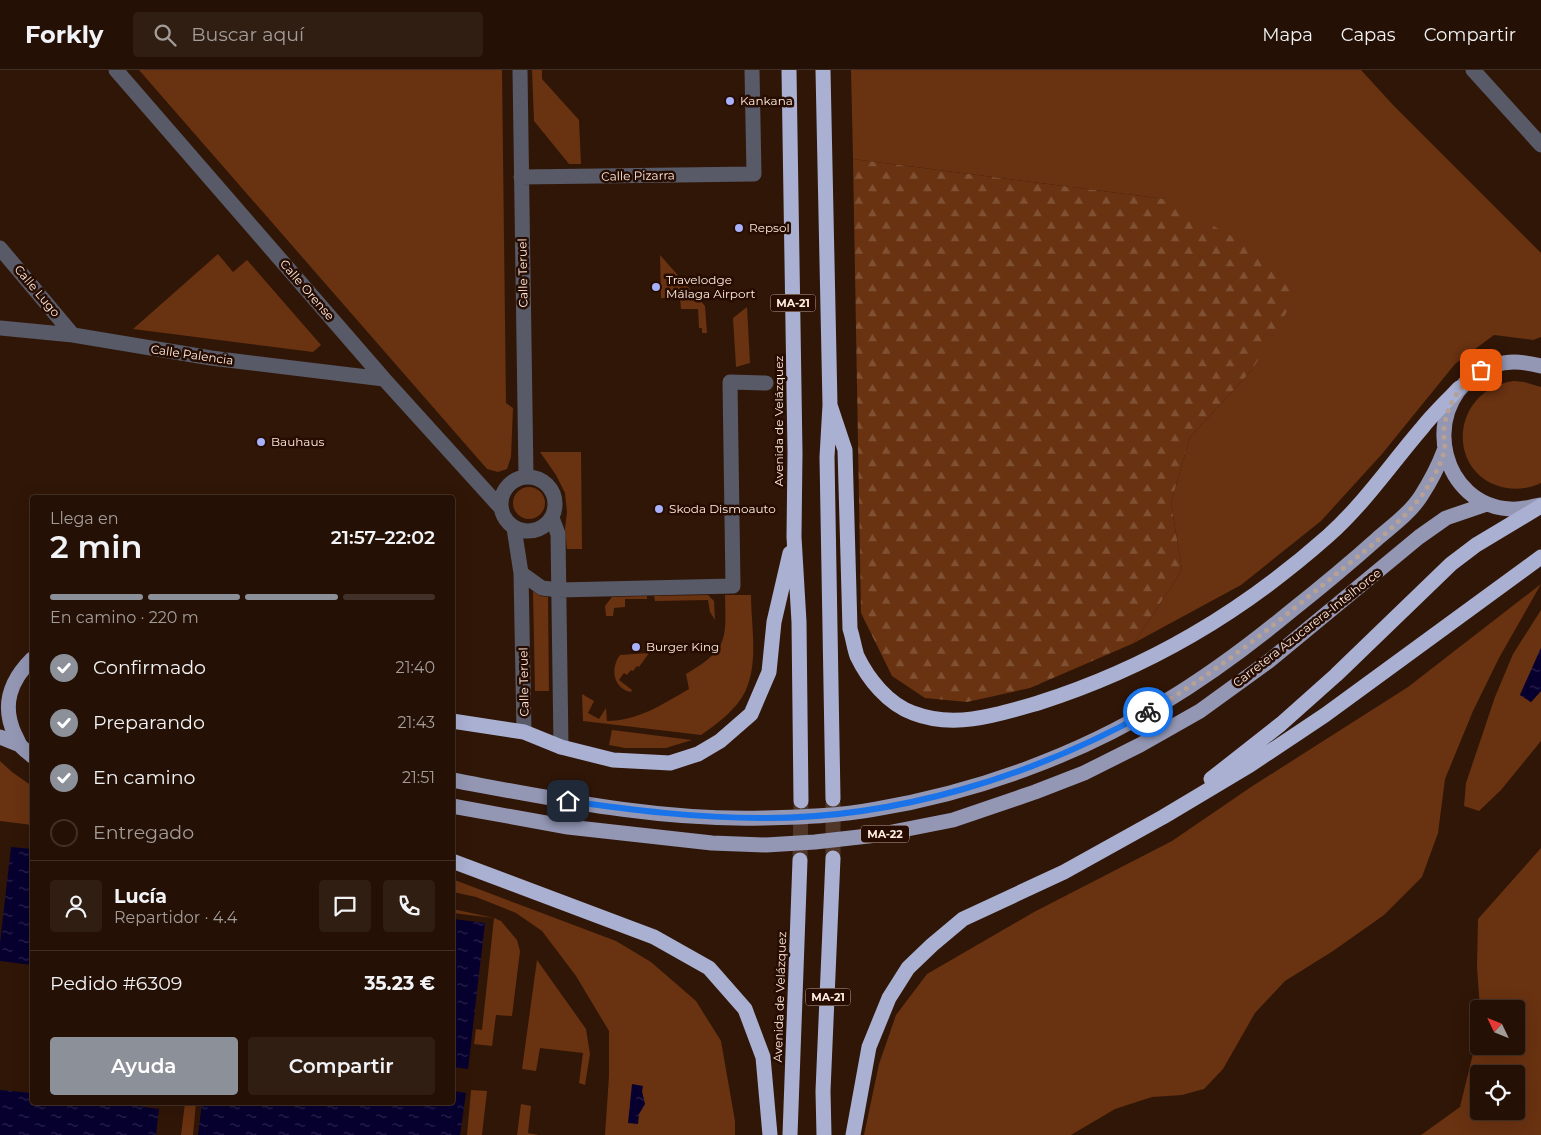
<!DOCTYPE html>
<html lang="es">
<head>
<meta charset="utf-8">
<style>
  :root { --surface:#241005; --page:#301e13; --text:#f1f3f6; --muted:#a39d9a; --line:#413027; --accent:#8c9099 }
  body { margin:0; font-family:Montserrat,sans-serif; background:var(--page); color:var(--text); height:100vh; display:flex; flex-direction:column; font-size:19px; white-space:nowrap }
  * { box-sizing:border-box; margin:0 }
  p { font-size:16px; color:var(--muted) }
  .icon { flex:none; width:28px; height:28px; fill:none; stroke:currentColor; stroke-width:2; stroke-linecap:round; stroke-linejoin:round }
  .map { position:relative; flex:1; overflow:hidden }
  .drawer { position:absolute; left:30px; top:425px; width:425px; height:610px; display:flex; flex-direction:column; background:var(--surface); border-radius:5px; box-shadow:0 5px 20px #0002,0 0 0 1px var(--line) }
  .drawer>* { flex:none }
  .needle { width:32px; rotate:313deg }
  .controls { position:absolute; left:1470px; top:930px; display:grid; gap:10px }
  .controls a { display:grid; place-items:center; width:55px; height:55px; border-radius:5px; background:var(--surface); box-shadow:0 5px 20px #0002,0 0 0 1px var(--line); font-size:25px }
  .pin { position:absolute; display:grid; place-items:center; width:42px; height:42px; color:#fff; margin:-21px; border-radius:10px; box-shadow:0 2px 8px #0006 }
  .courier { position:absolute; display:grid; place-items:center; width:50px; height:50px; margin:-25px; border:4px solid #1a73e8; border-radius:50%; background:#fff; color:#222; box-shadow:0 1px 6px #0007 }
  .headline em { font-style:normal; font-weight:600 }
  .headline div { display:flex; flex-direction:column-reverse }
  .headline { display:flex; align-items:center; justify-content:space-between; height:85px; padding:0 20px }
  h1 { font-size:32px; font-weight:600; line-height:38px }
  .bar { display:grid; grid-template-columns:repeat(4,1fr); gap:8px 5px; align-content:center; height:60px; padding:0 20px }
  .bar i { height:6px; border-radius:4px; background:var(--line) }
  .bar .current { background:var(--accent) }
  .bar p { grid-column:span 4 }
  .line { display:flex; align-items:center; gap:12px; padding:0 20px; border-top:1px solid var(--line) }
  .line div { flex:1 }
  .round { display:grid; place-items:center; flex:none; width:52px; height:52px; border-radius:5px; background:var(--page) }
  ol { padding:0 20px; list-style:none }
  li { display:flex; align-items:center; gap:15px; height:55px }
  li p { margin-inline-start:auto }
  li .icon { padding:5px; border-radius:50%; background:var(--accent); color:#fff; stroke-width:4 }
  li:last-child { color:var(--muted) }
  li i { width:28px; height:28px; border:2px solid var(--line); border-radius:50% }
  .button { display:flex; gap:10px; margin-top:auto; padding:10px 20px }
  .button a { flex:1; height:58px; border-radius:5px; background:var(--accent); color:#fff; font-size:20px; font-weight:600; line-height:58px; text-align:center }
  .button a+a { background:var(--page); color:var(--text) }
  header { display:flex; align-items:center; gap:30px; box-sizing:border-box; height:70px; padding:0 25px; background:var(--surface); border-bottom:1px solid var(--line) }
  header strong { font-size:24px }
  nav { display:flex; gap:28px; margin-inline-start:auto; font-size:18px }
  .search { width:350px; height:45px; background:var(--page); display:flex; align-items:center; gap:12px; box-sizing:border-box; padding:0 18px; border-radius:5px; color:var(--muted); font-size:19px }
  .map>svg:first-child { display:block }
</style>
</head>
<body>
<header>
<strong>Forkly</strong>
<div class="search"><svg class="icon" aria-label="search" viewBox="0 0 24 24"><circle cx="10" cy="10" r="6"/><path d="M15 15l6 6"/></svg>Buscar aquí</div>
<nav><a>Mapa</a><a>Capas</a><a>Compartir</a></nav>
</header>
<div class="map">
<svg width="1541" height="1065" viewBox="0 0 1541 1065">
  <defs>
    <pattern id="forest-firs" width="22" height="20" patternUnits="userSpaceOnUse" patternTransform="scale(1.25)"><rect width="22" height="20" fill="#693211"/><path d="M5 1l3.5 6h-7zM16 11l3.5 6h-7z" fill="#805033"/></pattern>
    <pattern id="water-ripples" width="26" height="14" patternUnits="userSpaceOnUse" patternTransform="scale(1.25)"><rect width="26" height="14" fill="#07002f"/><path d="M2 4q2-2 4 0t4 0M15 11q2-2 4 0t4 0" fill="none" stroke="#2c254d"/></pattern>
  </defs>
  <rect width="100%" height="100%" fill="#301607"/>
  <path fill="#693211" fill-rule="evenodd" d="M139,0H502L506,333L513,338L511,387L507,399L498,402L487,399Z
    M532,0H542V9L579,50L581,94H569L534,51Z
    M851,0H1361L1394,36L1541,183V267L1533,270L1494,265L1455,294L1382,384L1321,451L1241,515L1134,573L1182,500L1171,433L1190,367L1252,300L1165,129L853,89Z
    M218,184L233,202L247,190L321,275L313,282L133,259Z
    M660,185L705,236L707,263H702V258H699L698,239H681L680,228H661Z
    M747,237L750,293L736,297L733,248Z
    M1514,311L1524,312L1541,317V413C1531,418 1518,420 1507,418C1445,407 1449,320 1514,311Z
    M540,382H581L582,479H567L565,459L567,442L565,423L556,405Z
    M513 433a16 16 0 1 1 32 0a16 16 0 1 1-32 0Z
    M1541,514L1499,588L1473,641L1445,709L1438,763L1422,807L1384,845L1333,881L1285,911L1255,943L1223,999L1204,1019L1182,1025L1152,1027L1115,1039L1071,1065H864L879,994L896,945L927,904L1034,842L1172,771L1251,717L1408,617Z
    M533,521L540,526L548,527L549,621H535Z
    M708,525L714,531L715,550L710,542L708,530L655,531L654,526Z
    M725,525H751C751,555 759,593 745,622C736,640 717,654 701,665L583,651L582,624L594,631L588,643L599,649L606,638L607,651C638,651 663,634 689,619L686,604C728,579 726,571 725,525Z
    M647,526V529H625V537L614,538L613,546H606L605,536L612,527Z
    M1541,540V578L1520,625L1531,632L1541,621V671L1501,720L1479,741L1464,736L1466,713L1495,627L1513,584Z
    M649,583L639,597L637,596L633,601L631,600L627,605L624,603L619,610L632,620L631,622C613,619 610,598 620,585Z
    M612,660L692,670L666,678H625L609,675Z
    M0,691L12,702L32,716V755L0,751Z
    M1541,778V1065H1421L1460,1037L1479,959V976H1516V939H1480L1477,897L1478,849ZM1479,1004H1516V1041H1479Z
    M452,809L616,871L651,892L696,931L721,971L735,1051V1065H605L609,1006V961L576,906L542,861L516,843L476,827L453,822Z
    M453,839L494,848L501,851L517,870L520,881L512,946L496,945L492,976L474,974L476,959L482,960L494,848L453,843Z
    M537,890L586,959L590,984L585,1015L579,1013L583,983L540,978L536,1001L522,999Z
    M471,1020L487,1021L482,1065H467Z
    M185,1033H196L193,1065H181Z
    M521,1034L531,1036L528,1063L539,1065H517Z"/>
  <path fill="url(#forest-firs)" d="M853,89L1165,129L1264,184L1298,223L1252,300L1190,367L1171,433L1182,500L1134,573L1030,618L967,632L925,628L892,606L861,543Z"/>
  <path fill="url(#water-ripples)" d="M1541,578V621L1531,632L1520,625Z
    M11,777L32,779V895L0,891V873Z
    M453,849L485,853L468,999L453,997Z
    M632,1014L643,1016L642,1021L645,1034L639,1044L638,1054L628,1053Z
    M0,1020L32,1023V1032H108L159,1039L156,1065H0Z
    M453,1021L466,1023L460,1065H198L202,1033L452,1032Z"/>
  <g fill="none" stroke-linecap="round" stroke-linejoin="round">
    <path stroke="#4f3628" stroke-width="15" stroke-dasharray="15 8" stroke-linecap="butt" d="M833,788V732
      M800,790L801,731"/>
    <path stroke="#585a68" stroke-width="15" d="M116,0L384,309L501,438
      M520,0L526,406
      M1473,0L1541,75
      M521,107L754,104L752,0
      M0,178L73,265
      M0,258L73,265L211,288L384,309
      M501 434a27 27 0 1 1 54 0a27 27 0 1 1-54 0Z
      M552,448L558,464L561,677
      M514,458L521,503L524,662
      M521,503L542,518L559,520L733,516L730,312L766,313"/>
    <path stroke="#9397b4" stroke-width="15" d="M1540,435C1530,437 1521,440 1510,439C1442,435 1420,343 1475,305C1486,297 1501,292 1514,292C1523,292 1533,294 1541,296
      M32,589C10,611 1,635 15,665C17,668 18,672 20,675C23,679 29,683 32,686
      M0,667L20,675
      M452,710C555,729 659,751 764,748C801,747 839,746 876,739C976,722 1077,686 1163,633C1208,606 1251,574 1291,541C1320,518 1349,494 1377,469C1392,456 1410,443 1421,426C1430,412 1438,397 1444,381
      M452,736L568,757L712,773L766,775L815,772L877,765L953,750L1035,722L1084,703L1140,675L1200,641L1269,591L1419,467L1446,448L1487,434"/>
    <path stroke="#aab0d2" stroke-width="15" d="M789,0L795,383L794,467L799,552L801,731
      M823,0L830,335L827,387L833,729
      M830,335L845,380L850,559C853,568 854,577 857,586C868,609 888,634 913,643C954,659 997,645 1038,633C1148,598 1241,543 1328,466C1364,434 1391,394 1422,358C1433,344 1447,331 1459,318
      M452,651L524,662L561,677L613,690L670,693L698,684L720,671L751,644L769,602L774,552L790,483
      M1211,709L1281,654L1336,605L1451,494L1476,475L1541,436
      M452,791L654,867L709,898L745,939L763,987L770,1065
      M790,1065L800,790
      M824,1065L823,1021L833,788
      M853,1065L869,977L889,928L908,898L932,875L963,849L1064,802L1163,747L1250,695L1325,645L1541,487"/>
  </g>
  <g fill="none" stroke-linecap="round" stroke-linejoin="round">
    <path stroke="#b7a195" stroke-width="5" stroke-dasharray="0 9" d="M1148,642C1215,604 1275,554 1335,505C1363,482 1397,457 1419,429C1428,418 1441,395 1444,382C1446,375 1443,366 1444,359C1447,333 1460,315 1481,300"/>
    <path stroke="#1a73e8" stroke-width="6" d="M568,731C632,740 696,748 761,748C895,749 1031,707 1148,642"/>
  </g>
  <g fill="#a7b1fc" stroke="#260c01" stroke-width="2">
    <circle cx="730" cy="31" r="5"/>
    <circle cx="739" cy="158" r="5"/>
    <circle cx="656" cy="217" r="5"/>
    <circle cx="261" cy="372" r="5"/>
    <circle cx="659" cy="439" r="5"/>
    <circle cx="636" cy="577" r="5"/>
  </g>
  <g text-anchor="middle" stroke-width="5" stroke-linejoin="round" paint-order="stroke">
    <g fill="#260c01" stroke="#bea99e" stroke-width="1">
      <rect x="770.5" y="224.5" width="45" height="17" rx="4"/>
      <rect x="861" y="755.5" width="48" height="17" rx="4"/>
      <rect x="805.5" y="918.5" width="45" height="17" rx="4"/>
    </g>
    <g font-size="11" font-weight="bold" fill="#ffece2">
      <text x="793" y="237">MA-21</text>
      <text x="885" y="768">MA-22</text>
      <text x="828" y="931">MA-21</text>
    </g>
    <g font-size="12" fill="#ffece2" stroke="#260c01" text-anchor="start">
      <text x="740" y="35">Kankana</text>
      <text x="749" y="162">Repsol</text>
      <text x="666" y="214">Travelodge<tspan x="666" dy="14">Málaga Airport</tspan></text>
      <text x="271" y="376">Bauhaus</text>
      <text x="669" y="443">Skoda Dismoauto</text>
      <text x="646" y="581">Burger King</text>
    </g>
    <g font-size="12" fill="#ffece2" stroke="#260c01">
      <text transform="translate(638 106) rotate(-1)" y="4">Calle Pizarra</text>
      <text transform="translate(523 203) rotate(-91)" y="4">Calle Teruel</text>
      <text transform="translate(307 220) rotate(49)" y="4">Calle Orense</text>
      <text transform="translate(37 221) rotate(50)" y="4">Calle Lugo</text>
      <text transform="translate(192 285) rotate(8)" y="4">Calle Palencia</text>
      <text transform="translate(779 351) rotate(-90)" y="4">Avenida de Velázquez</text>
      <text transform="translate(1307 558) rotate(-38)" y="4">Carretera Azucarera-Intelhorce</text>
      <text transform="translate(524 612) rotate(-91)" y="4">Calle Teruel</text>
      <text transform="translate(780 927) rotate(-88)" y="4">Avenida de Velázquez</text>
    </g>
  </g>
</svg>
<div class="controls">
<a><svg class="needle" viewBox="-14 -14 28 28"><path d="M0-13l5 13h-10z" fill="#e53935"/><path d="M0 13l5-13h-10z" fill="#a39d9a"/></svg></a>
<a><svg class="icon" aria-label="locate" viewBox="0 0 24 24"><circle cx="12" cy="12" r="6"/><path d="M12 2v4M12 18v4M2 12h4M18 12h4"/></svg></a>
</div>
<div class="pin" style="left:1481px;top:300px;background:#ea580c"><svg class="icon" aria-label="bag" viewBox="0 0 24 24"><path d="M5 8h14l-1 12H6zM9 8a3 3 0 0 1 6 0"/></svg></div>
<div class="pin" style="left:568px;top:731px;background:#1f2937"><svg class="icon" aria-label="home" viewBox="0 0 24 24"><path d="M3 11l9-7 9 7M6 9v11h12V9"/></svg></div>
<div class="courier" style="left:1148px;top:642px"><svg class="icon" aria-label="bike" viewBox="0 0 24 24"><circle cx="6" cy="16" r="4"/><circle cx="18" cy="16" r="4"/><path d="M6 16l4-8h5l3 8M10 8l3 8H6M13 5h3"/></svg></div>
<section class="drawer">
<div class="headline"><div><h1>2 min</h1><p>Llega en</p></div><em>21:57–22:02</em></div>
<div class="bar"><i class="current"></i><i class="current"></i><i class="current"></i><i></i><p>En camino · 220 m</p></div>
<ol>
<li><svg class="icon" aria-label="check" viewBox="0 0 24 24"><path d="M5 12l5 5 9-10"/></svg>Confirmado<p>21:40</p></li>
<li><svg class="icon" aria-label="check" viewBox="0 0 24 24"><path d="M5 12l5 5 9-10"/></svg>Preparando<p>21:43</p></li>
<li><svg class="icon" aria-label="check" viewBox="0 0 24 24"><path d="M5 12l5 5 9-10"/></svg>En camino<p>21:51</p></li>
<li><i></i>Entregado</li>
</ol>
<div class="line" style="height:90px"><a class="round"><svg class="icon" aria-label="person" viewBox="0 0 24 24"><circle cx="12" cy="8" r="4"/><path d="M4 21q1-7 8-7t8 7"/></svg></a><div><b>Lucía</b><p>Repartidor · 4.4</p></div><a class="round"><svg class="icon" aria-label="chat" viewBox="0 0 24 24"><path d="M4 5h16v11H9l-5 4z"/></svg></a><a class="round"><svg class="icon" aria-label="phone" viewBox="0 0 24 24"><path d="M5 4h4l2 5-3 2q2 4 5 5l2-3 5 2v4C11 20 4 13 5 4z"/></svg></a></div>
<div class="line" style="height:65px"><div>Pedido #6309</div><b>35.23 €</b></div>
<div class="button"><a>Ayuda</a><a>Compartir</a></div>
</section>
</div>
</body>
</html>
